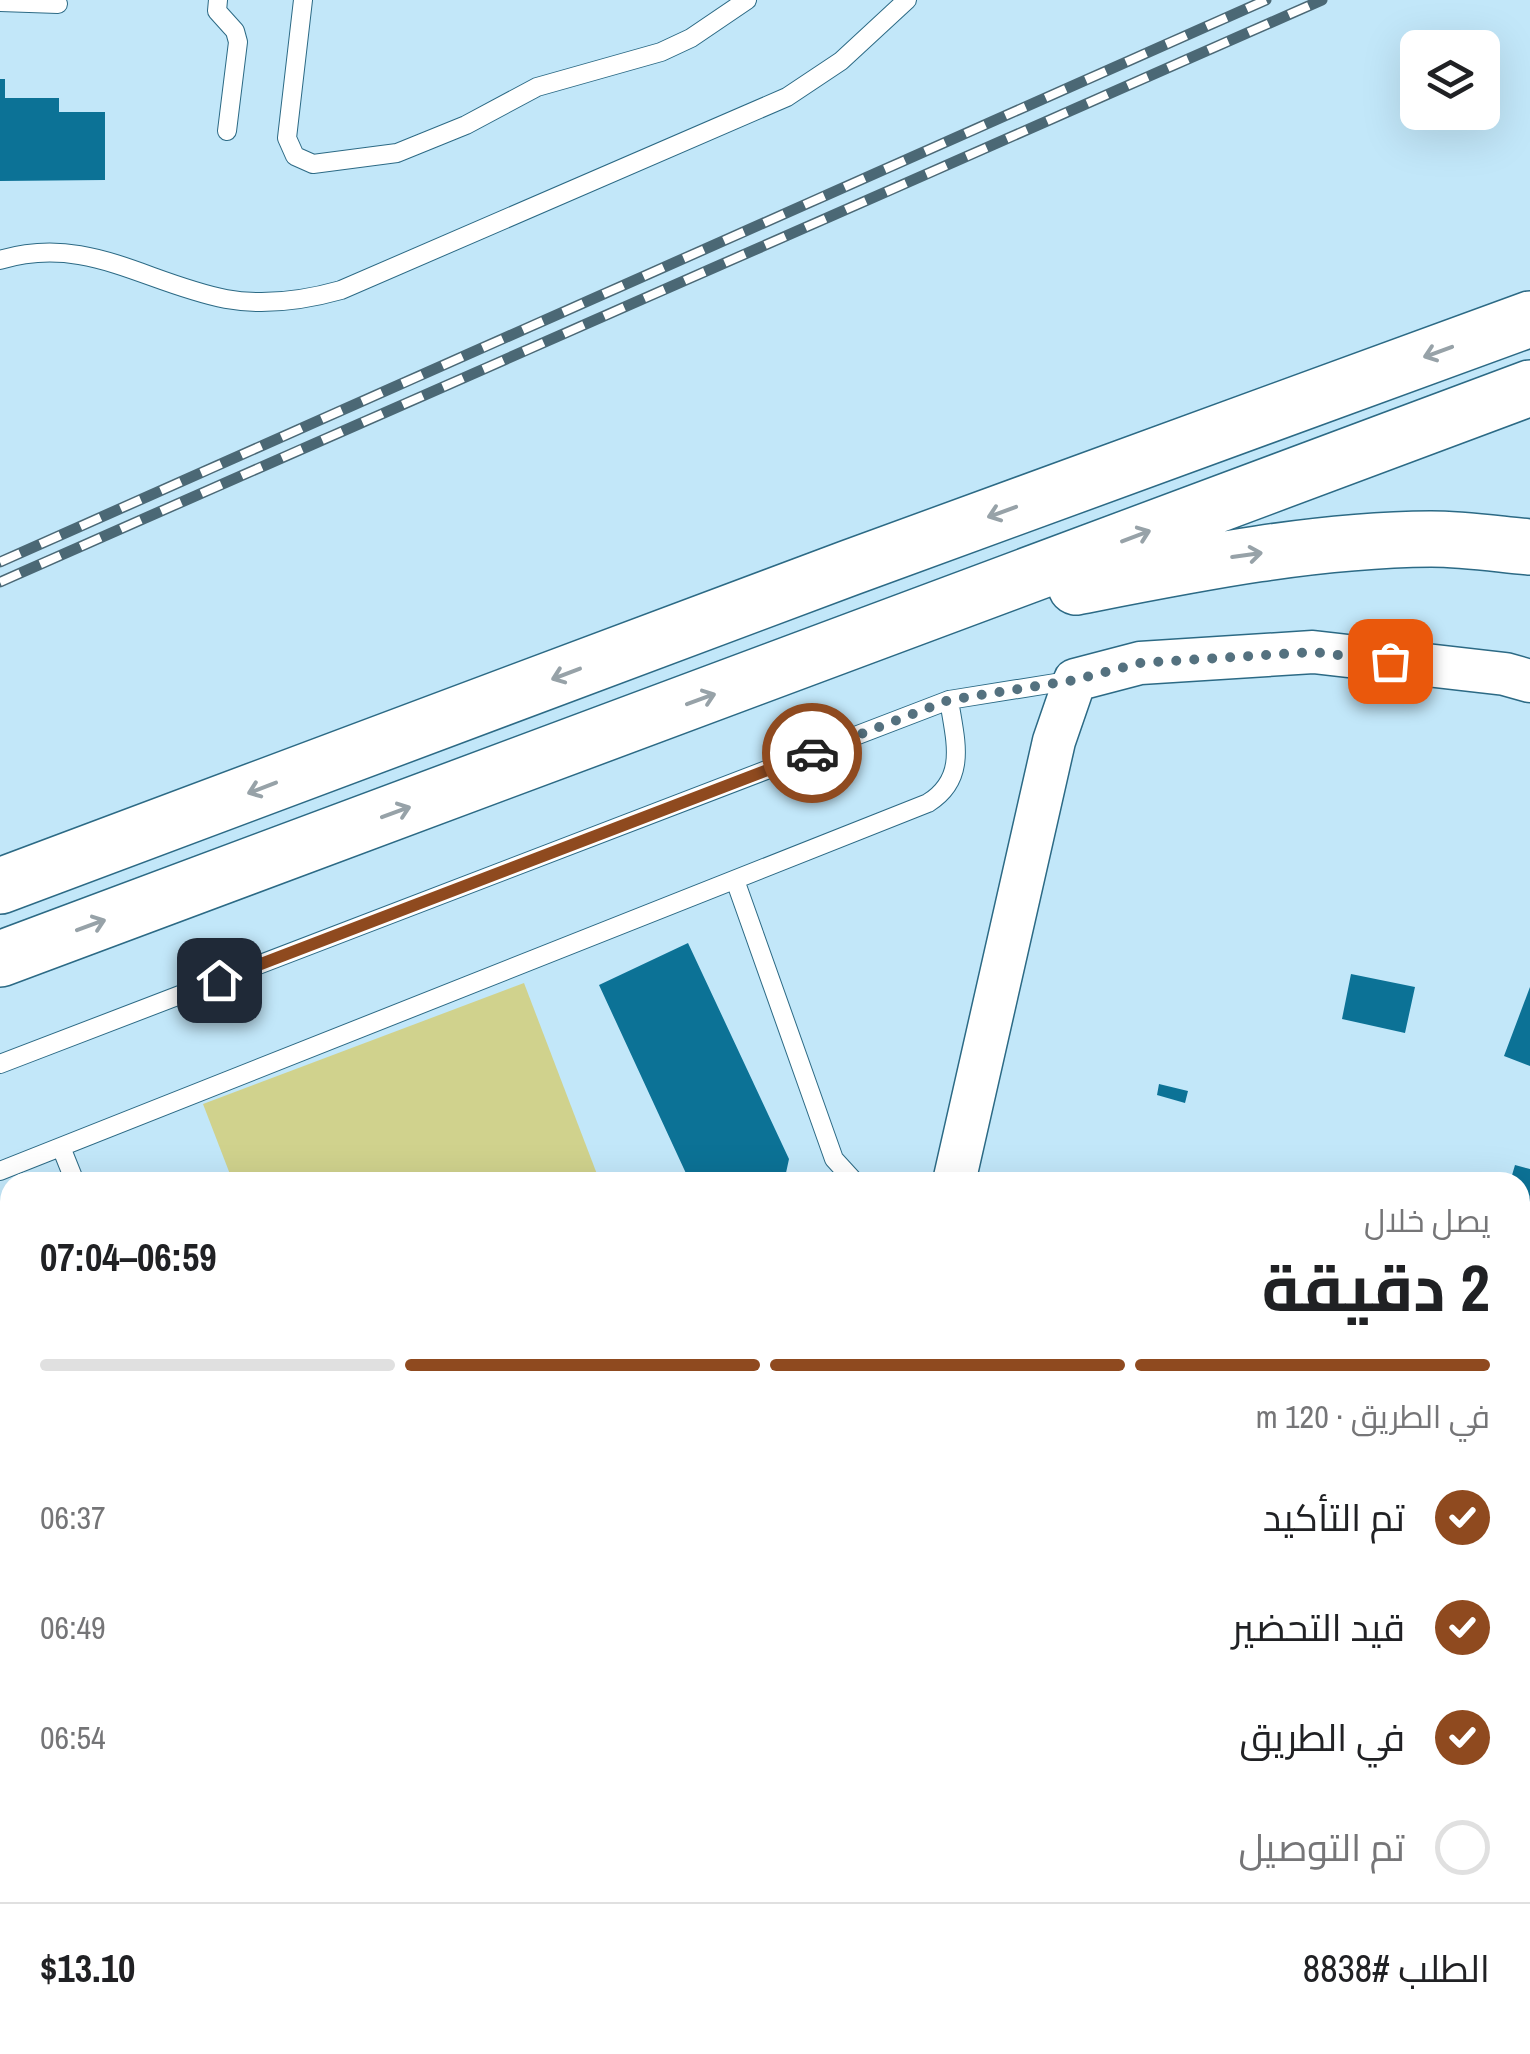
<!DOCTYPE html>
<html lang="ar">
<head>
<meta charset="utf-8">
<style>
  :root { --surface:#fff; --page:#f2f2f2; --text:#202124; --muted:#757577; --line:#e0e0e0; --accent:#8f4a1f }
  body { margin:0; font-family:"Archivo Narrow",Cairo,sans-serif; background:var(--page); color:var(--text); direction:rtl; height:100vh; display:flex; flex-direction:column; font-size:38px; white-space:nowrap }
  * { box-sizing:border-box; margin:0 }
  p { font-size:32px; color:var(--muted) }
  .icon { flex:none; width:55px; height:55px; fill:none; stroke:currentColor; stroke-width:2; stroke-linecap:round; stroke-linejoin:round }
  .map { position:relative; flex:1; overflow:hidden; direction:ltr }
  .details { position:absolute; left:0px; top:1172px; width:1530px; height:882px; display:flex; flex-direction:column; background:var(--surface); border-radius:30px 30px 0 0; box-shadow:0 10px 40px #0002; direction:rtl }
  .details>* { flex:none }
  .tools { position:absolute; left:1400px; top:30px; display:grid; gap:20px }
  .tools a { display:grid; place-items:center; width:100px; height:100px; border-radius:15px; background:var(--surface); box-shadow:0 10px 40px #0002; font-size:50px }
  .pin { position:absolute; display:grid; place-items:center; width:85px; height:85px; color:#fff; margin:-42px; border-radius:20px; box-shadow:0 5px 15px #0006 }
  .courier { position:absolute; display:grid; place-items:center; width:100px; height:100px; margin:-50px; border:8px solid #8f4a1f; border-radius:50%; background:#fff; color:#222; box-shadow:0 2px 12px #0007 }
  .head em { font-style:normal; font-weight:700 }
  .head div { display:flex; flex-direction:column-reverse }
  .head { display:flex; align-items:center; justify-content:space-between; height:170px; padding:0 40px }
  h1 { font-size:65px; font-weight:700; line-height:75px }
  .bar { display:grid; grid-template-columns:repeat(4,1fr); gap:15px 10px; align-content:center; height:120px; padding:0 40px }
  .bar i { height:12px; border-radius:8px; background:var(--line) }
  .bar .active { background:var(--accent) }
  .bar p { grid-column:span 4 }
  .line { display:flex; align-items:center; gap:25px; padding:0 40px; border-top:2px solid var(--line) }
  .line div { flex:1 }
  ol { padding:0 40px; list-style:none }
  li { display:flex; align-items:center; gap:30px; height:110px }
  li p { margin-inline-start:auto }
  li .icon { padding:10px; border-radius:50%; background:var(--accent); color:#fff; stroke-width:4 }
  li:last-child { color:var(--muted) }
  li i { width:55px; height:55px; border:5px solid var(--line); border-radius:50% }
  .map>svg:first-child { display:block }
</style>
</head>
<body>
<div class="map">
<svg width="1530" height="2054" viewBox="0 0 1530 2054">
  <rect width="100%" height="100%" fill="#c2e7f9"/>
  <path fill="#d0d28d" d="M524,983L600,1182H233L203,1104Z"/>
  <path fill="#0c7296" d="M0,79H5V98H59V112H105V180L0,181Z
    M688,943L789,1159L784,1182H690L599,985Z
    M1351,974L1415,987L1405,1033L1342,1019Z
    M1530,987V1066L1504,1056Z
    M1159,1084L1188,1091L1185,1103L1157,1095Z
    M1515,1165L1530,1169V1284L1526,1297L1520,1295V1182H1510Z
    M10,1232V1414L0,1418V1236Z
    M10,1462V1644L0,1648V1466Z
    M10,1703V1884L0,1888V1707Z
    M10,1946V2043L0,2018V1950Z
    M10,2045H222L200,2054H14Z"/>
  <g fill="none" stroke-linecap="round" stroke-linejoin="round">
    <defs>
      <path id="service" d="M218,0L217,11L235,31L238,42L227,131
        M303,0L287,138L295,156L313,164L397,153L466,125L537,87L661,52L691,38L747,0
        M0,2L58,4
        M0,260C86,234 145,283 226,299C265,306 302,301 341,290L787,97L841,61L907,0
        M735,880L834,1159L855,1182
        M0,1064L949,700L1074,680
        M61,1147L75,1182
        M0,1171L928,803C968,778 955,740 949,700
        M0,1444L10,1441
        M0,1684L10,1680
        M0,1918L10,1915"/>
      <path id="tertiary" d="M954,1182L1054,741L1075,680L1140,663L1313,652L1505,674L1530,681
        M511,2054L520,2045"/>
      <path id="trunk" d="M1076,587C1193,564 1311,540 1431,539C1464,539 1497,544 1530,547
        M0,886L849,568L1530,319
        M0,959L1530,388"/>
    </defs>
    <use href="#service" stroke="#2c6a85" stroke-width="20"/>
    <use href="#tertiary" stroke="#2c6a85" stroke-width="45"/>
    <use href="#trunk" stroke="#2c6a85" stroke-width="58"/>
    <use href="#service" stroke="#fff" stroke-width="18"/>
    <use href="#tertiary" stroke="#fff" stroke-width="42"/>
    <use href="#trunk" stroke="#fff" stroke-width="55"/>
    <defs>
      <path id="rail" d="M0,562L1266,0
        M0,582L1322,0"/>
    </defs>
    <use href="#rail" stroke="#4b6875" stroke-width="11"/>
    <use href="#rail" stroke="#fff" stroke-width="8" stroke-dasharray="22" stroke-linecap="butt"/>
  </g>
  <defs><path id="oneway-shaft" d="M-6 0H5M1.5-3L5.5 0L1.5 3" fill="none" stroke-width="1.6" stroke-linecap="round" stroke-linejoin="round" transform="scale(2.5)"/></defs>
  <g stroke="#97a2a8">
    <use href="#oneway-shaft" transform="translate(1438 352) rotate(160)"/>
    <use href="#oneway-shaft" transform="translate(1002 512) rotate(160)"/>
    <use href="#oneway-shaft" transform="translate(1136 536) rotate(-21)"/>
    <use href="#oneway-shaft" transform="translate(1247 555) rotate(-8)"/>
    <use href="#oneway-shaft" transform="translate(566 674) rotate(159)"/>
    <use href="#oneway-shaft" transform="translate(701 699) rotate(-20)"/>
    <use href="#oneway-shaft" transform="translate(262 788) rotate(159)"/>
    <use href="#oneway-shaft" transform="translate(396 812) rotate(-20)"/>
    <use href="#oneway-shaft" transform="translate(91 925) rotate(-20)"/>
  </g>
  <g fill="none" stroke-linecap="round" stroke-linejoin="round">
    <path stroke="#54717f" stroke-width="10" stroke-dasharray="0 18" d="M812,753L949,700L1075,680L1140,663L1313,652L1390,661"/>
    <path stroke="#8f4a1f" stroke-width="12" d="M219,980L812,753"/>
  </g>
</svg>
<div class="tools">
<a><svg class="icon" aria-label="layers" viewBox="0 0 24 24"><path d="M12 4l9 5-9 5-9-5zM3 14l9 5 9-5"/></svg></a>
</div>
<div class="pin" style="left:1390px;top:661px;background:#ea580c"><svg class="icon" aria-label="bag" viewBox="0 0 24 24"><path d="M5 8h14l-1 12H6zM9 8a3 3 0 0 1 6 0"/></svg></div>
<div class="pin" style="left:219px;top:980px;background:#1f2937"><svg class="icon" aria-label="home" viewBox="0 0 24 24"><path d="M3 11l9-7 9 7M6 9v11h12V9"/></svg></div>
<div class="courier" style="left:812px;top:753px"><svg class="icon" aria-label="car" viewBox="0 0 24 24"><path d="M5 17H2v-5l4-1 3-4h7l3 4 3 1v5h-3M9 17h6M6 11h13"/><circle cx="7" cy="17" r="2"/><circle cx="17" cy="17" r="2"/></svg></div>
<section class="details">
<div class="head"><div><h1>2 دقيقة</h1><p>يصل خلال</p></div><em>06:59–07:04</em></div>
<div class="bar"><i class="active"></i><i class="active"></i><i class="active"></i><i></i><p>في الطريق · 120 m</p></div>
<ol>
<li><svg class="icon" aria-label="check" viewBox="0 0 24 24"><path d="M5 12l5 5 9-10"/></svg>تم التأكيد<p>06:37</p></li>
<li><svg class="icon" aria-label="check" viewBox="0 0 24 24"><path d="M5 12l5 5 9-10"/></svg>قيد التحضير<p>06:49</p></li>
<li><svg class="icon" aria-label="check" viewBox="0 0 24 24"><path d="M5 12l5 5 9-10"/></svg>في الطريق<p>06:54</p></li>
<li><i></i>تم التوصيل</li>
</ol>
<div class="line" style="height:130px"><div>الطلب #8838</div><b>$13.10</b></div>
</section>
</div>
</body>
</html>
